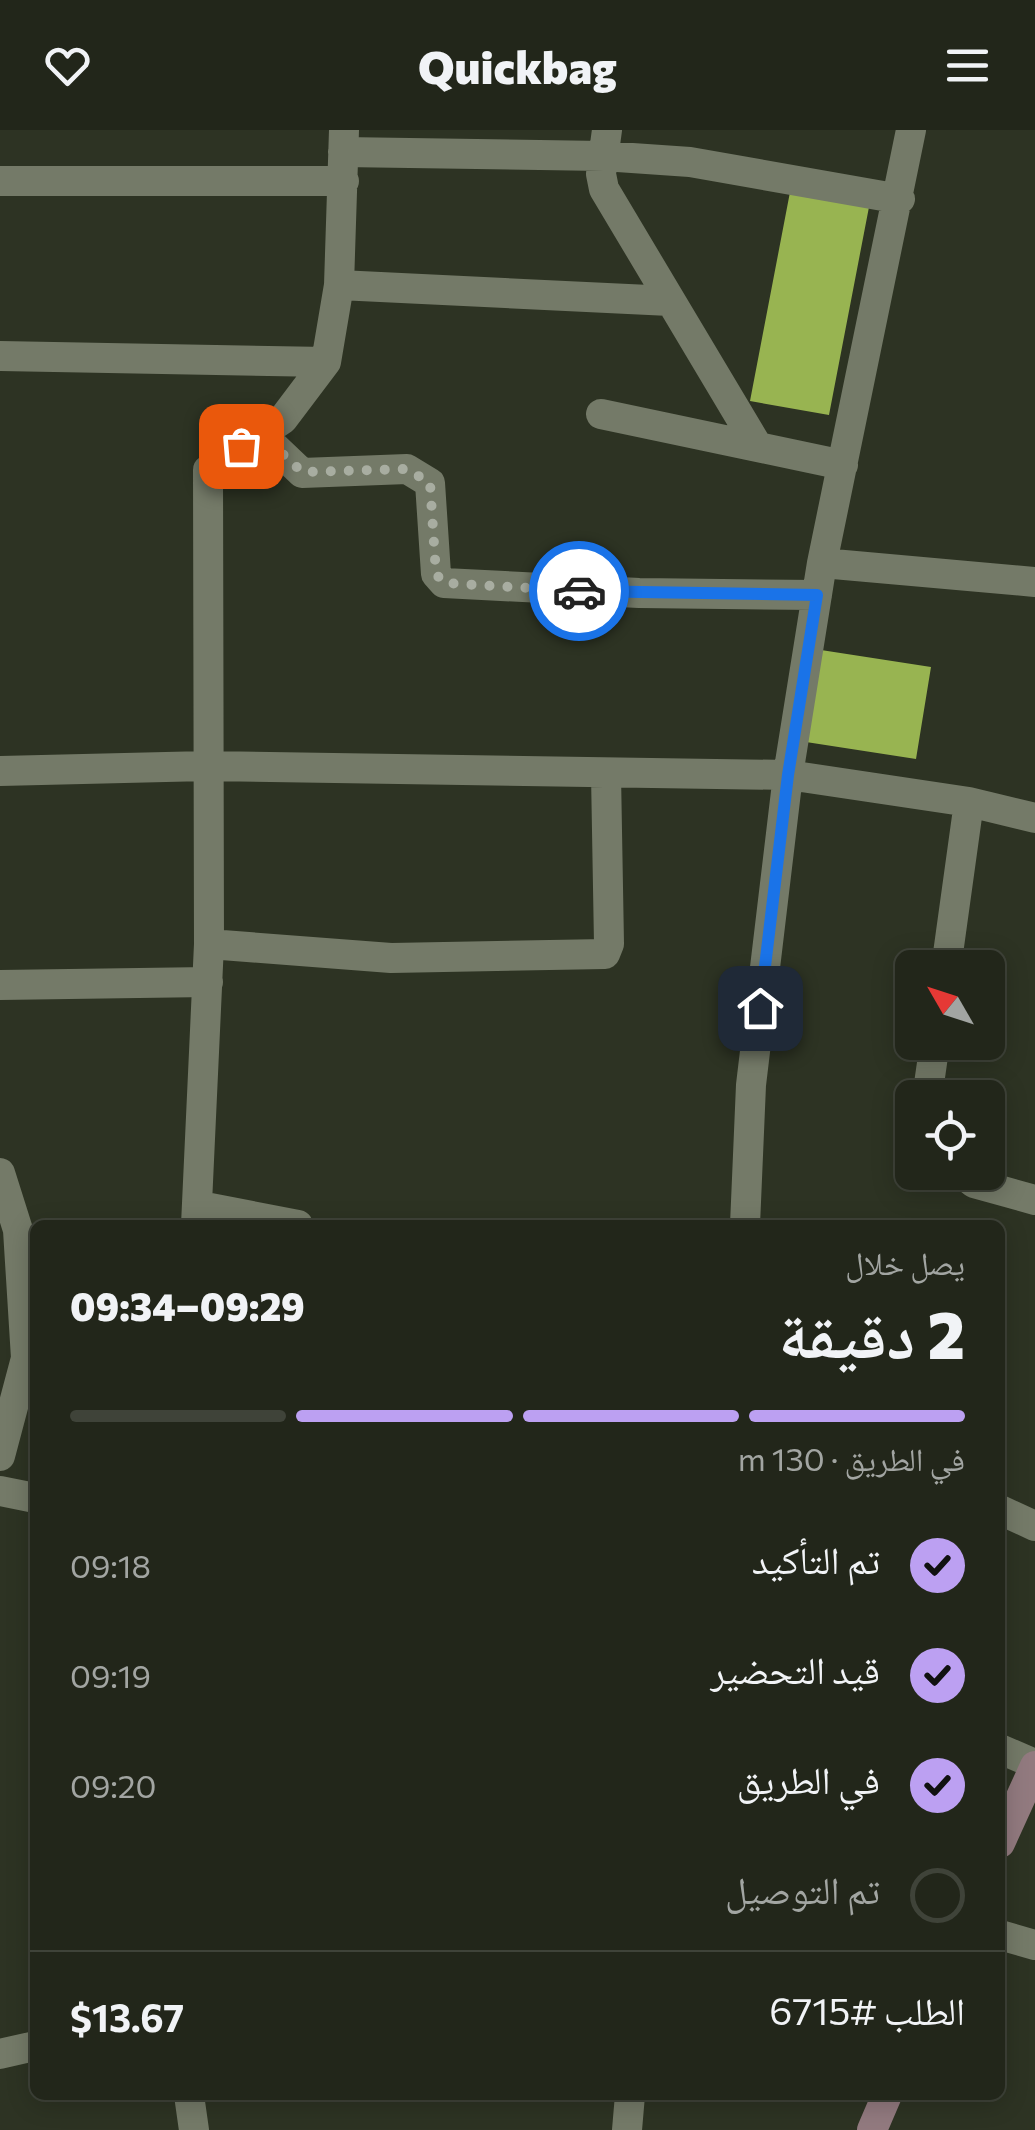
<!DOCTYPE html>
<html lang="ar">
<head>
<meta charset="utf-8">
<style>
  :root { --surface:#22261a; --page:#2e3227; --text:#f1f3f6; --muted:#a2a5a2; --line:#3f4339; --accent:#bca0f2 }
  body { margin:0; font-family:Commissioner,"Noto Naskh Arabic",sans-serif; background:var(--page); color:var(--text); direction:rtl; height:100vh; display:flex; flex-direction:column; font-size:38px; white-space:nowrap }
  * { box-sizing:border-box; margin:0 }
  p { font-size:32px; color:var(--muted) }
  .icon { flex:none; width:55px; height:55px; fill:none; stroke:currentColor; stroke-width:2; stroke-linecap:round; stroke-linejoin:round }
  .map { position:relative; flex:1; overflow:hidden; direction:ltr }
  .side { position:absolute; left:30px; top:1090px; width:975px; height:880px; display:flex; flex-direction:column; background:var(--surface); border-radius:15px; box-shadow:0 5px 25px #0003,0 0 0 2px var(--line); direction:rtl }
  .side>* { flex:none }
  .needle { width:65px; rotate:309deg }
  .tools { position:absolute; left:895px; top:820px; display:grid; gap:20px }
  .tools a { display:grid; place-items:center; width:110px; height:110px; border-radius:15px; background:var(--surface); box-shadow:0 5px 25px #0003,0 0 0 2px var(--line); font-size:50px }
  .pin { position:absolute; display:grid; place-items:center; width:85px; height:85px; color:#fff; margin:-42px; border-radius:20px; box-shadow:0 5px 15px #0006 }
  .courier { position:absolute; display:grid; place-items:center; width:100px; height:100px; margin:-50px; border:8px solid #1a73e8; border-radius:50%; background:#fff; color:#222; box-shadow:0 2px 12px #0007 }
  .overview em { font-style:normal; font-weight:800 }
  .overview div { display:flex; flex-direction:column-reverse }
  .overview { display:flex; align-items:center; justify-content:space-between; height:170px; padding:0 40px }
  h1 { font-size:65px; font-weight:800; line-height:75px }
  .bar { display:grid; grid-template-columns:repeat(4,1fr); gap:15px 10px; align-content:center; height:120px; padding:0 40px }
  .bar i { height:12px; border-radius:8px; background:var(--line) }
  .bar .selected { background:var(--accent) }
  .bar p { grid-column:span 4 }
  .line { display:flex; align-items:center; gap:25px; padding:0 40px; border-top:2px solid var(--line) }
  .line div { flex:1 }
  ol { padding:0 40px; list-style:none }
  li { display:flex; align-items:center; gap:30px; height:110px }
  li p { margin-inline-start:auto }
  li .icon { padding:10px; border-radius:50%; background:var(--accent); color:#111; stroke-width:4 }
  li:last-child { color:var(--muted) }
  li i { width:55px; height:55px; border:5px solid var(--line); border-radius:50% }
  header { display:flex; justify-content:space-between; align-items:center; height:130px; padding:0 40px; background:var(--surface); font-size:45px; font-weight:800 }
  .map>svg:first-child { display:block }
</style>
</head>
<body>
<header><svg class="icon" aria-label="menu" viewBox="0 0 24 24"><path d="M4 6h16M4 12h16M4 18h16"/></svg>Quickbag<svg class="icon" aria-label="heart" viewBox="0 0 24 24"><path d="M12 20l-8-8c-3-5 5-10 8-4 3-6 11-1 8 4z"/></svg></header>
<div class="map">
<svg width="1035" height="2000" viewBox="0 0 1035 2000">
  <rect width="100%" height="100%" fill="#2d3323"/>
  <path fill="#98b451" d="M790,62L869,77L829,285L750,271Z
    M821,520L931,537L916,629L806,612Z"/>
  <g fill="none" stroke-linecap="round" stroke-linejoin="round">
    <path stroke="#747a68" stroke-width="30" d="M344,0L339,155L326,232L283,289L208,340L209,814L391,828L605,824L609,814L606,644
      M607,0L601,44L604,59L758,317
      M343,22L603,26L690,32L900,69
      M0,51H344
      M339,155L670,171
      M0,226L326,232
      M601,284L843,335
      M261,304L302,343L407,339L430,353L436,444L444,453L639,463L817,465
      M822,433L1035,452
      M0,641L207,636L788,645L969,672L1035,688
      M946,838L969,672
      M0,855L208,852
      M927,968L935,912
      M960,1042L974,1053L1035,1070
      M0,1043L18,1100L26,1228L0,1326
      M200,1076L298,1095
      M196,1095L209,814
      M745,1095L751,955L788,645L822,433L911,0
      M0,1361L35,1368
      M1000,1380L1035,1396
      M1000,1619L1035,1634
      M1000,1805L1035,1815
      M0,1924L35,1916
      M189,1965L194,2000
      M627,2000L630,1965"/>
    <path stroke="#927a7f" stroke-width="30" d="M1000,1713L1035,1636
      M872,2000L887,1965"/>
  </g>
  <g fill="none" stroke-linecap="round" stroke-linejoin="round">
    <path stroke="#a8ada1" stroke-width="10" stroke-dasharray="0 18" d="M241,316L261,304L302,342L407,339L430,353L436,444L444,453L579,461"/>
    <path stroke="#1a73e8" stroke-width="12" d="M579,461L817,465L788,645L760,878"/>
  </g>
</svg>
<div class="tools">
<a><svg class="needle" viewBox="-14 -14 28 28"><path d="M0-13l5 13h-10z" fill="#e53935"/><path d="M0 13l5-13h-10z" fill="#a2a5a2"/></svg></a>
<a><svg class="icon" aria-label="locate" viewBox="0 0 24 24"><circle cx="12" cy="12" r="6"/><path d="M12 2v4M12 18v4M2 12h4M18 12h4"/></svg></a>
</div>
<div class="pin" style="left:241px;top:316px;background:#ea580c"><svg class="icon" aria-label="bag" viewBox="0 0 24 24"><path d="M5 8h14l-1 12H6zM9 8a3 3 0 0 1 6 0"/></svg></div>
<div class="pin" style="left:760px;top:878px;background:#1f2937"><svg class="icon" aria-label="home" viewBox="0 0 24 24"><path d="M3 11l9-7 9 7M6 9v11h12V9"/></svg></div>
<div class="courier" style="left:579px;top:461px"><svg class="icon" aria-label="car" viewBox="0 0 24 24"><path d="M5 17H2v-5l4-1 3-4h7l3 4 3 1v5h-3M9 17h6M6 11h13"/><circle cx="7" cy="17" r="2"/><circle cx="17" cy="17" r="2"/></svg></div>
<section class="side">
<div class="overview"><div><h1>2 دقيقة</h1><p>يصل خلال</p></div><em>09:29–09:34</em></div>
<div class="bar"><i class="selected"></i><i class="selected"></i><i class="selected"></i><i></i><p>في الطريق · 130 m</p></div>
<ol>
<li><svg class="icon" aria-label="check" viewBox="0 0 24 24"><path d="M5 12l5 5 9-10"/></svg>تم التأكيد<p>09:18</p></li>
<li><svg class="icon" aria-label="check" viewBox="0 0 24 24"><path d="M5 12l5 5 9-10"/></svg>قيد التحضير<p>09:19</p></li>
<li><svg class="icon" aria-label="check" viewBox="0 0 24 24"><path d="M5 12l5 5 9-10"/></svg>في الطريق<p>09:20</p></li>
<li><i></i>تم التوصيل</li>
</ol>
<div class="line" style="height:130px"><div>الطلب #6715</div><b>$13.67</b></div>
</section>
</div>
</body>
</html>
